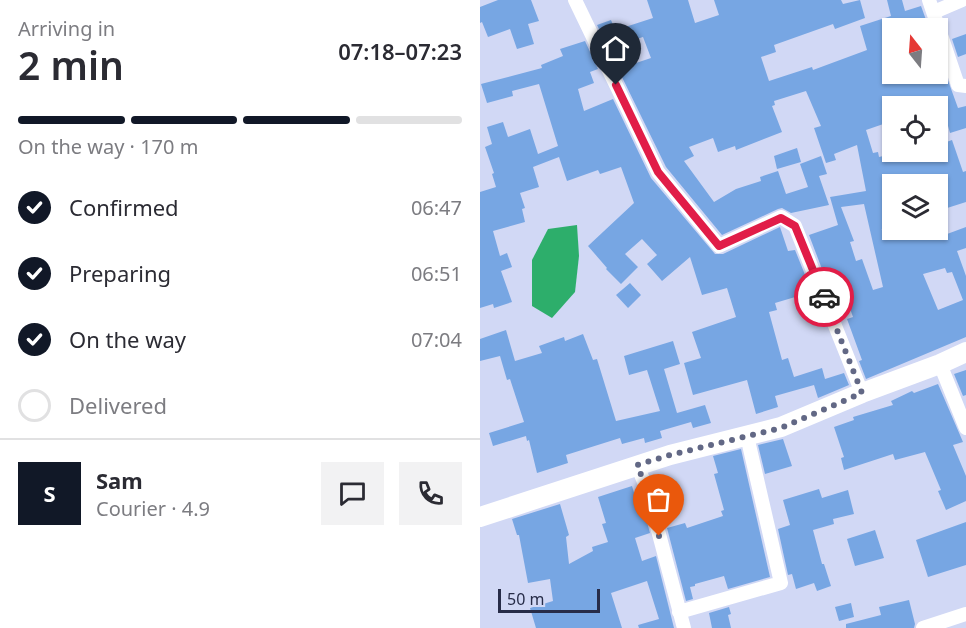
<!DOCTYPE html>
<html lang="en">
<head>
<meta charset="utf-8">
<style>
  :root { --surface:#fff; --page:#f2f2f3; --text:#2b2b33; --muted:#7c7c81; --line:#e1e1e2; --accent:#111827 }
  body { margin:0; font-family:"Noto Sans",sans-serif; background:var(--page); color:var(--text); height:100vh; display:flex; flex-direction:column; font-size:22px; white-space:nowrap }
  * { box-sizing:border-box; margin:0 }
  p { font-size:20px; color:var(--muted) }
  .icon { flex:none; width:33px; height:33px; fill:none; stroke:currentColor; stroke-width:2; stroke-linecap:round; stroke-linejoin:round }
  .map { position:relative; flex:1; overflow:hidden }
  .details { display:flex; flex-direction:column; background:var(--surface); width:480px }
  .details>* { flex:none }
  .needle { width:39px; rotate:343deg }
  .controls { position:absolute; left:402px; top:18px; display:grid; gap:12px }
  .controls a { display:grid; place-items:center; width:66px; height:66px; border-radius:0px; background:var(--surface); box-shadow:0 2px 4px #0004; font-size:30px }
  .scale { position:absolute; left:18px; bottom:15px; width:102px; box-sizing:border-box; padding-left:6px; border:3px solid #272c48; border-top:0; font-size:16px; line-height:21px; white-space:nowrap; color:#272c48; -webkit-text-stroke:4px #d1d8f5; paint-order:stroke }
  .pin { position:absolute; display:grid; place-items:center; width:51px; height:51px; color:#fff; margin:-62px -26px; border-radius:50% 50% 50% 0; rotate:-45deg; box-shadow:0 0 6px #0007 }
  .pin .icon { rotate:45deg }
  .courier { position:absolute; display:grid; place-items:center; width:60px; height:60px; margin:-30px; border:4px solid #e11d48; border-radius:50%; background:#fff; color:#222; box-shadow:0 2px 8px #0007 }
  .head em { font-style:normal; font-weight:600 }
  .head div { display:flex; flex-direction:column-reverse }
  .head { display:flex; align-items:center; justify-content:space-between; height:102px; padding:0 18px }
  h1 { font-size:39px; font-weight:600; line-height:45px }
  .bar { display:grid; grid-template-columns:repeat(4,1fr); gap:9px 6px; align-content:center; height:72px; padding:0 18px }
  .bar i { height:8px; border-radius:4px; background:var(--line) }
  .bar .active { background:var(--accent) }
  .bar p { grid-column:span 4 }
  .line { display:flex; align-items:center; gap:15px; padding:0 18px; border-top:2px solid var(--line) }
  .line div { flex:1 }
  .round { display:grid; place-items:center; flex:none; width:63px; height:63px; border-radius:0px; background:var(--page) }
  ol { padding:0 18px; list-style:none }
  li { display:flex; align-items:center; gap:18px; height:66px }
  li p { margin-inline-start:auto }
  li .icon { padding:6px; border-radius:50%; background:var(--accent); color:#fff; stroke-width:4 }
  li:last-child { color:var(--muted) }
  li i { width:33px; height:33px; border:3px solid var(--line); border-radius:50% }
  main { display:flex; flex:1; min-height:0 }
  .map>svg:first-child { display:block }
</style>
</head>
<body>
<main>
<section class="details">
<div class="head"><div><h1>2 min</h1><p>Arriving in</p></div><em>07:18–07:23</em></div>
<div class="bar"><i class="active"></i><i class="active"></i><i class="active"></i><i></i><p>On the way · 170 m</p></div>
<ol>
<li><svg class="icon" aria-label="check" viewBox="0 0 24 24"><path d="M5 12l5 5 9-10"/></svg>Confirmed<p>06:47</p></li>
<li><svg class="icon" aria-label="check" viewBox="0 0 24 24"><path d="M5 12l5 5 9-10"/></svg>Preparing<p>06:51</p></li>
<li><svg class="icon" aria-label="check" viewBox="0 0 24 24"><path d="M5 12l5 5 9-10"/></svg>On the way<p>07:04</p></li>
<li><i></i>Delivered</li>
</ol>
<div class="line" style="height:108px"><b class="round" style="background:var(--accent);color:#fff">S</b><div><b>Sam</b><p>Courier · 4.9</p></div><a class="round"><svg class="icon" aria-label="chat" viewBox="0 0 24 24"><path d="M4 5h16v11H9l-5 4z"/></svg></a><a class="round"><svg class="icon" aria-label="phone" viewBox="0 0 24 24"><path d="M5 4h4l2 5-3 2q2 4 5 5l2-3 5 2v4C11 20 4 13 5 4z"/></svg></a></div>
</section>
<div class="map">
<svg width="486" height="628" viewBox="0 0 486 628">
  <rect width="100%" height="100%" fill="#d1d8f5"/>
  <path fill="#2dae6b" d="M97,225L99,256L95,292L72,318L52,306V260L68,229Z"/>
  <path fill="#77a6e3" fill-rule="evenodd" d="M18,0H51L59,21L48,24L54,44L37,49L30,29L8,37L2,22L0,23V7Z
    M167,0H208L215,23L239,15L234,0H361L363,4L380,0L385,18L355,29L353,24L294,45L296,52L281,57L289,81L332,67L333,70L387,50L380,26L411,16L407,0H422L425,11L441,6L449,28H412V74H458V53L478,108L486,106V128L470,133L463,108L458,110V106H412V121L386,130L393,153L398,152L399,157L420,152H458V145L472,140L483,172L486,171V202L464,209L454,176L423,184H406L408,202H405L411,226L401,230H411L413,238L443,230H457L459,237L486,227V248L477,251L486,276V337L386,379L379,361L382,360L367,319L373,317L362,286L350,290L329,235L358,225L350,197L386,191L377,145L354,154L356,160L346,163L334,128L341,126L326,91L294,101L295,105L292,106L302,132L256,150L255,146L238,152L233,138L209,147L214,156L204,161L234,202L256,189L281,181L280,177L298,171L306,194L328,187L320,164L341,156L347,174L339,176L349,205L311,213L302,208L298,209L242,235L186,167L138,69L171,58L163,37L141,44L136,30L173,18ZM384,204L403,287L393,290L382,259L376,261L370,242L374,241L361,207ZM465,268L467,273L472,272L483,300L458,310L443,274Z
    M131,20L136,32L123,37L117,25Z
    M486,34V54L478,57L472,39Z
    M105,41L118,69L110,72L114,83L98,89L104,111L133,99L171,178L235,254H243L300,227L308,251L315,250L332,292L295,303L297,310L289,312L302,360L308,358L314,377L342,368L345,379L364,373L369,385L338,398L334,385L295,396L298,407L276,414L267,380L213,395L204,363L221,358L212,332L256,317L247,288L222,295L210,257L182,281L167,264L177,255L162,239L145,254L158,267L141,284L126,269L127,268L108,246L154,203L141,167L120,174L118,170L87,181L79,157L53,167L59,187L40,193L45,208L42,209L45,222L13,231L20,256L27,253L32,267L21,271L32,302L14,308L13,304L0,308V192L16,187L12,174L14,173L5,147L12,144L7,127L23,122L28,137L50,129L58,154L78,146L59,84L32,91L33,96L7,103L1,84L62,68L61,65L83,56L80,49Z
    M317,148L321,162L297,169L294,156Z
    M150,283L161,295L148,308L136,295Z
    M26,330L35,361L62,353L59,346L84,337L85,341L103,334L113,360L117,359L136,421L180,411L167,370L149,375L144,356L193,341L200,364L184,369L197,413L225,405L231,423L213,428L211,422L180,431L182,438L165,443L164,438L142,444L140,438L86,455L88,463L57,473L49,440L47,441L46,436L13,446L9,433L44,422L30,379L27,380L20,356L0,361V339Z
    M486,370V395L483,396L474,374Z
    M458,384L483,442L473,445L486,476V501L466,510L458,491L461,490L445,452L415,460L413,454L364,470L361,458L364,457L354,427L374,420L373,417L413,405L411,401L432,391L434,393Z
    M303,439L312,466L285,474L278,445Z
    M261,449L290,577L248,589L244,576L215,584V586L210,587L213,599L206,601L187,528L205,523L207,528L243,516L241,511L244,510L234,474L238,473L233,456Z
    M152,486L160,512L164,511L170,533L155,538L162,561L176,556L194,628H159L158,625L179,619L167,581L131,593L142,628H56L50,608L73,601L70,579L48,583L39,535H37L32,519L80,504L89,535L86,537L89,564L113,551L112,547L128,542L122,524L126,523L118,497Z
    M339,489L342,498L368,490L374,514L353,519L354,524L333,530L342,564H344L351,586L337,591L334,583L316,589L312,574L308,575L298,529L310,525L303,500Z
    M486,522V565L448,577L436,540Z
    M395,530L404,558L375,566L367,539Z
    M429,600L435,624L434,628H366V624L401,615L399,607Z
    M371,603L374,617L359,621L355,607Z
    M249,607L251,614L248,615L251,628H232L229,613Z"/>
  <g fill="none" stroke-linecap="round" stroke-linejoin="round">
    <path stroke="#fff" stroke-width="14" d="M95,0L178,172L239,246L301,217L315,226L382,393
      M449,0L478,85L486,86
      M454,12L482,0
      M460,364L486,428
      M157,465L167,489L204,628
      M199,612L301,583L267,436
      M443,628L486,614"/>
    <path stroke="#fff" stroke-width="20" d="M0,517L190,455L301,427L382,393L460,364L486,352"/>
  </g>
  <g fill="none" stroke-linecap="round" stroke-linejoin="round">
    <path stroke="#626885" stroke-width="6" stroke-dasharray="0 10.8" d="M179,536L167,489L157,465L190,455L301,428L382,393L344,297"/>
    <path stroke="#e11d48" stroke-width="8" d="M136,85L178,172L239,246L301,218L315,226L344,297"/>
  </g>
</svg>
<div class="controls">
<a><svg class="needle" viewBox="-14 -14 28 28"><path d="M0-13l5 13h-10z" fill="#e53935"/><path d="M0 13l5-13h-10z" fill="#7c7c81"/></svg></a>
<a><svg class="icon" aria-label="locate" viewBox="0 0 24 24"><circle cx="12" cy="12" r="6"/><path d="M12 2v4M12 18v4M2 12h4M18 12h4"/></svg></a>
<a><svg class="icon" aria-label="layers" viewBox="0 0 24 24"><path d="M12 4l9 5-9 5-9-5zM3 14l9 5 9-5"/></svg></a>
</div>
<div class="scale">50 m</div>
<div class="pin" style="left:179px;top:536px;background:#ea580c"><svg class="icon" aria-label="bag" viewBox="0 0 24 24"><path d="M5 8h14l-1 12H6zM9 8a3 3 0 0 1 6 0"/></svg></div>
<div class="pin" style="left:136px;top:85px;background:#1f2937"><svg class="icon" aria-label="home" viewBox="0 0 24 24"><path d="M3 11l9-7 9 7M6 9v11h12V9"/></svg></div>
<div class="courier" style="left:344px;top:297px"><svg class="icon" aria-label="car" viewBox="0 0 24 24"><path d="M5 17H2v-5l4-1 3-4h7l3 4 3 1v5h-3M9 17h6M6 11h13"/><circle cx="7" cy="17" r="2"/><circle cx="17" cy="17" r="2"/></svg></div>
</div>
</main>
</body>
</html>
